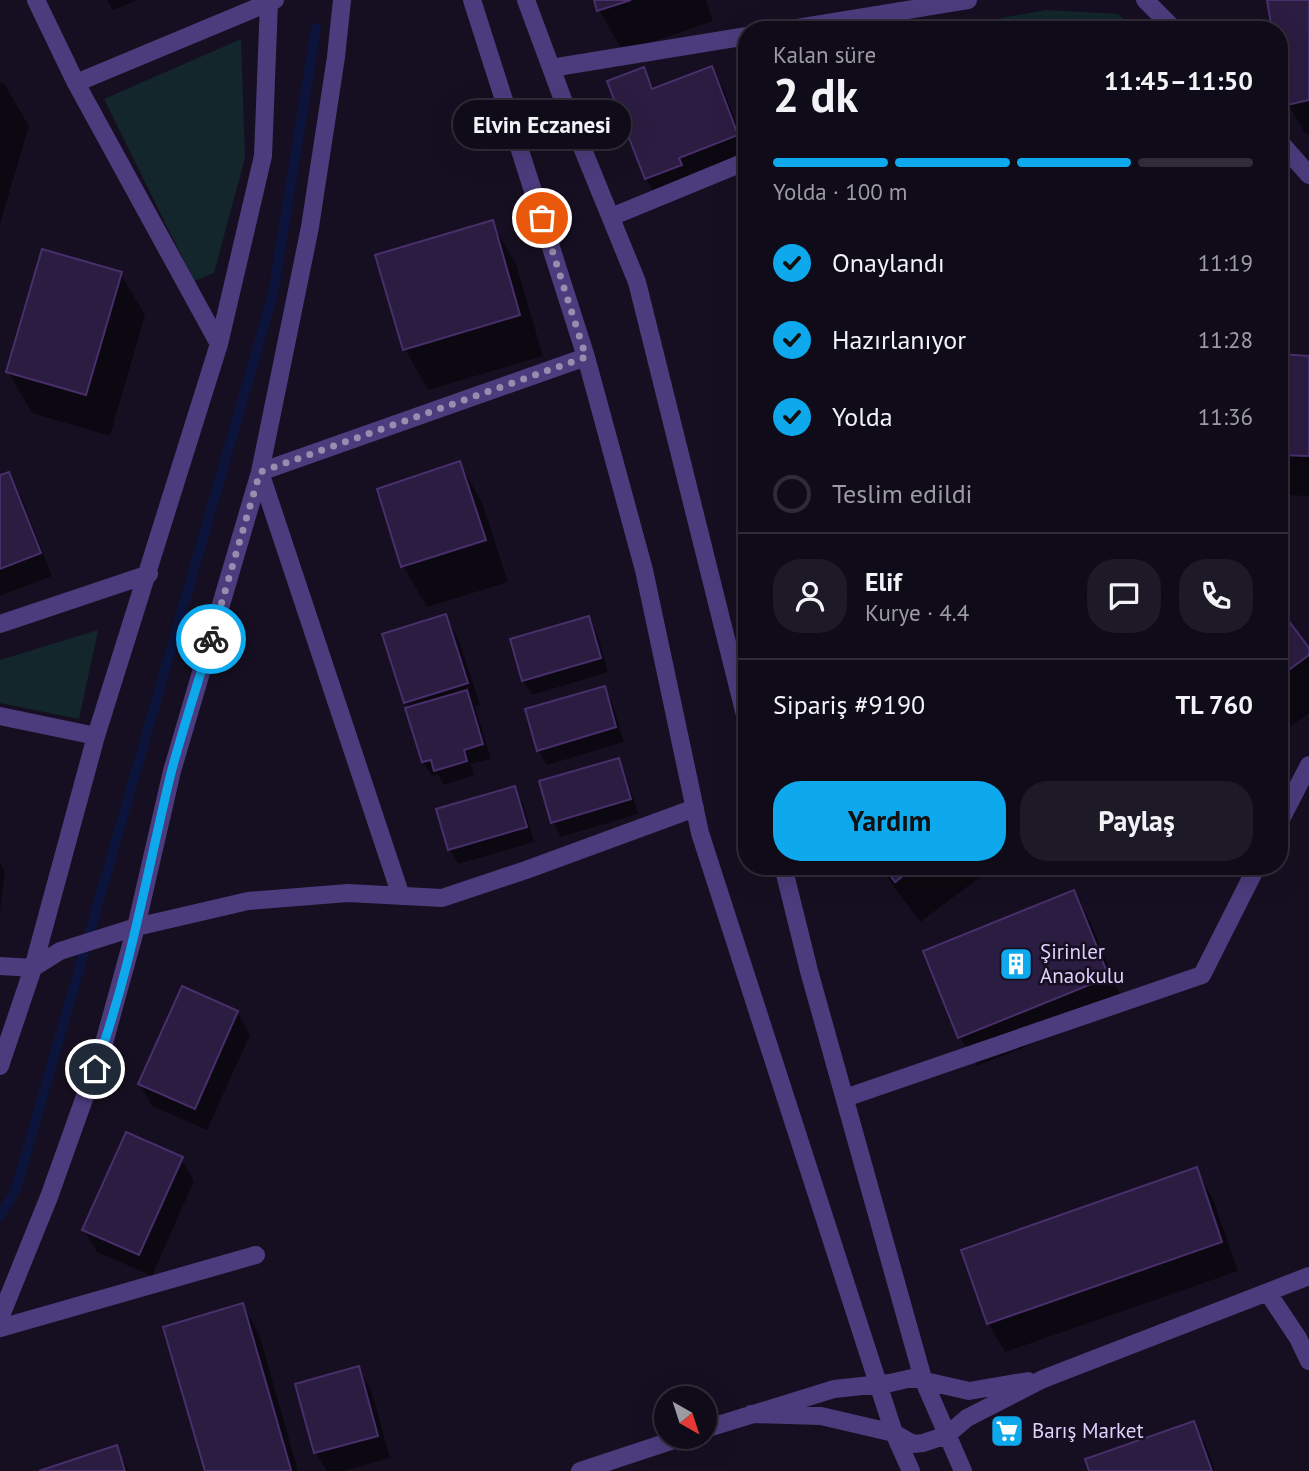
<!DOCTYPE html>
<html lang="tr">
<head>
<meta charset="utf-8">
<style>
  :root { --surface:#100b19; --page:#1e1926; --text:#f1f3f6; --muted:#9c9ba2; --line:#302b38; --accent:#0ea8ec }
  body { margin:0; font-family:"PT Sans",sans-serif; background:var(--page); color:var(--text); height:100vh; display:flex; flex-direction:column; font-size:26px; white-space:nowrap }
  * { box-sizing:border-box; margin:0 }
  p { font-size:23px; color:var(--muted) }
  .icon { flex:none; width:38px; height:38px; fill:none; stroke:currentColor; stroke-width:2; stroke-linecap:round; stroke-linejoin:round }
  .map { position:relative; flex:1; overflow:hidden }
  .drawer { position:absolute; left:738px; top:21px; width:550px; height:854px; display:flex; flex-direction:column; background:var(--surface); border-radius:28px; box-shadow:0 7px 28px #0002,0 0 0 2px var(--line) }
  .drawer>* { flex:none }
  .needle { width:46px; rotate:141deg }
  .controls { position:absolute; left:654px; top:1386px; display:grid; gap:14px }
  .controls a { display:grid; place-items:center; width:63px; height:63px; border-radius:50%; background:var(--surface); box-shadow:0 7px 28px #0002,0 0 0 2px var(--line); font-size:35px }
  .pin { position:absolute; display:grid; place-items:center; width:60px; height:60px; color:#fff; margin:-30px; border:4px solid #fff; border-radius:50%; box-shadow:0 2px 7px #0007 }
  .courier { position:absolute; display:grid; place-items:center; width:70px; height:70px; margin:-35px; border:5px solid #0ea8ec; border-radius:50%; background:#fff; color:#222; box-shadow:0 2px 9px #0007 }
  .bubble { position:absolute; height:49px; border-radius:24px; background:var(--surface); box-shadow:0 7px 28px #0002,0 0 0 2px var(--line); font-size:23px; font-weight:800; line-height:49px; text-align:center }
  .overview em { font-style:normal; font-weight:800 }
  .overview div { display:flex; flex-direction:column-reverse }
  .overview { display:flex; align-items:center; justify-content:space-between; height:119px; padding:0 35px }
  h1 { font-size:46px; font-weight:800; line-height:52px }
  .bar { display:grid; grid-template-columns:repeat(4,1fr); gap:10px 7px; align-content:center; height:84px; padding:0 35px }
  .bar i { height:9px; border-radius:5px; background:var(--line) }
  .bar .selected { background:var(--accent) }
  .bar p { grid-column:span 4 }
  .line { display:flex; align-items:center; gap:18px; padding:0 35px; border-top:2px solid var(--line) }
  .line div { flex:1 }
  .round { display:grid; place-items:center; flex:none; width:74px; height:74px; border-radius:28px; background:var(--page) }
  ol { padding:0 35px; list-style:none }
  li { display:flex; align-items:center; gap:21px; height:77px }
  li p { margin-inline-start:auto }
  li .icon { padding:7px; border-radius:50%; background:var(--accent); color:#111; stroke-width:4 }
  li:last-child { color:var(--muted) }
  li i { width:38px; height:38px; border:4px solid var(--line); border-radius:50% }
  .cta { display:flex; gap:14px; margin-top:auto; padding:14px 35px }
  .cta a { flex:1; height:80px; border-radius:28px; background:var(--accent); color:#111; font-size:28px; font-weight:800; line-height:80px; text-align:center }
  .cta a+a { background:var(--page); color:var(--text) }
  .map>svg:first-child { display:block }
</style>
</head>
<body>
<div class="map">
<svg width="1309" height="1471" viewBox="0 0 1309 1471">
  <rect width="100%" height="100%" fill="#160f21"/>
  <path fill="#12262b" d="M1046,10L1118,14L1126,21L1104,30H936Z
    M241,39L245,158L214,273L194,281L104,99Z
    M98,630L79,719L0,703V660Z"/>
  <path fill="#0007" d="M107,0H137L113,10Z
    M596,0H706L713,21L623,52L599,10Z
    M1268,0H1309V133H1305L1288,104L1279,30Z
    M711,68L724,90L747,153L659,201L646,179L609,82L643,69L655,89Z
    M0,83L5,85L29,126L0,224Z
    M492,223L516,264L543,356L428,390L405,349Z
    M1279,240L1283,246L1279,330Z
    M121,274L145,315L110,436L32,413L8,372Z
    M1279,356L1309,358V496L1287,495L1279,481Z
    M460,463L483,505L508,582L427,607L403,566Z
    M8,474L21,496L52,576L0,596V477Z
    M1279,611L1309,651V713L1279,735Z
    M445,616L458,638L480,705L475,707L491,759L471,764L474,775L444,785L438,774L432,776L423,762L408,709H409L384,635Z
    M588,618L597,633L608,672L532,695L523,680Z
    M604,688L612,703L624,742L547,765L538,750Z
    M618,760L626,775L638,814L561,837L553,822Z
    M515,788L523,803L534,842L458,864L450,850L438,810Z
    M0,863L5,872L0,911Z
    M879,866H995L920,922Z
    M1073,892L1090,921L1125,1007L977,1066L960,1037L925,952Z
    M237,1012L250,1035L207,1130L152,1106L140,1084Z
    M181,1159L194,1181L152,1276L97,1252L84,1230Z
    M1196,1170L1213,1199L1238,1271L1005,1352L988,1323Z
    M242,1305L259,1334L298,1471H207Z
    M358,1368L371,1390L390,1458L343,1471H327L316,1453L297,1385Z
    M1193,1423L1206,1445L1215,1471H1091Z
    M116,1447L129,1471H44Z"/>
  <g fill="none" stroke-linecap="round" stroke-linejoin="round">
    <path stroke="#0c143c" stroke-width="10" d="M0,1216L16,1189L273,294L316,28"/>
  </g>
  <path fill="#2b1c41" stroke="#482f6b" stroke-width="2" d="M594,0H631L597,11Z
    M1267,0H1309V100L1287,105L1279,66V30H1272Z
    M712,66L738,135L679,158L682,165L645,179L607,81L644,67L652,89Z
    M493,220L520,315L403,350L375,255Z
    M42,249L122,272L86,395L6,372Z
    M1279,354L1309,356V456L1279,455Z
    M460,461L486,540L401,567L377,489Z
    M9,472L41,553L0,569V475Z
    M1279,608L1309,648V655L1279,677Z
    M446,614L468,683L404,703L382,634Z
    M589,616L601,658L522,681L510,639Z
    M605,686L616,727L537,751L525,709Z
    M467,690L483,744L464,750L467,761L434,771L431,760L422,762L405,708Z
    M619,758L631,799L551,823L539,781Z
    M515,786L527,827L448,850L436,809Z
    M884,866H916L895,882Z
    M1074,890L1109,977L958,1038L923,951Z
    M182,986L238,1011L195,1109L138,1084Z
    M126,1132L183,1157L139,1255L82,1230Z
    M1197,1167L1222,1242L987,1324L961,1250Z
    M243,1303L291,1470L289,1471H205L163,1327Z
    M359,1366L378,1436L314,1453L295,1384Z
    M1194,1421L1212,1471H1089L1085,1459Z
    M117,1445L125,1471H39Z"/>
  <g fill="none" stroke-linecap="round" stroke-linejoin="round">
    <path stroke="#4c3c7d" stroke-width="18" d="M36,0L76,83L219,344
      M472,0L586,357L644,570L700,833L894,1433L911,1471
      M526,0L566,108L637,282L747,723
      M1145,0L1175,30
      M785,30L968,0
      M551,68L747,36
      M76,83L275,0
      M1279,141L1309,175
      M611,217L747,161
      M0,624L149,574
      M0,716L96,736
      M1279,823L1309,765
      M783,866L809,971L923,1379L963,1471
      M401,896L260,472L586,357
      M0,966L33,968L60,951L136,927L248,901L348,893L442,898L526,870L695,808
      M0,1066L33,968L96,736L219,344L263,156L269,3
      M845,1098L1202,975L1257,866
      M1268,1293L1298,1338L1309,1361
      M0,1318L49,1197L104,1043L136,927L172,771L260,472L310,227L336,57L342,0
      M0,1328L256,1255
      M751,1414L821,1416L894,1433L913,1444L923,1443L947,1435L967,1418L1043,1379L1309,1276
      M705,1429L834,1389L890,1383L912,1378L969,1391L1028,1381
      M580,1471L683,1437"/>
  </g>
  <g fill="none" stroke-linecap="round" stroke-linejoin="round">
    <path stroke="#998daf" stroke-width="7" stroke-dasharray="0 12.6" d="M211,639L260,472L586,357L542,218"/>
    <path stroke="#0ea8ec" stroke-width="9" d="M95,1069C130,973 147,872 171,773C183,728 198,683 211,639"/>
  </g>
  <defs>
    <symbol id="building-square" viewBox="-11 -11 22 22"><rect x="-9" y="-9" width="18" height="18" rx="4" fill="#0ea8ec" stroke="#160f21"/><path d="M-4-6H4V6H1V3H-1V6H-4ZM-2.5-4.3h1.7v1.8h-1.7ZM.8-4.3h1.7v1.8H.8ZM-2.5-1h1.7V.8h-1.7ZM.8-1h1.7V.8H.8Z" fill="#fff"/></symbol>
    <symbol id="supermarket-square" viewBox="-11 -11 22 22"><rect x="-9" y="-9" width="18" height="18" rx="4" fill="#0ea8ec" stroke="#160f21"/><path d="M-6-5.5h2.5l.6 2H6L4.5 2H-2.5L-4.4-4H-6ZM-1.5 3.2a1.3 1.3 0 1 0 .1 0ZM3 3.2a1.3 1.3 0 1 0 .1 0Z" fill="#fff"/></symbol>
  </defs>
  <g fill-rule="evenodd">
    <use href="#building-square" x="997" y="945" width="38" height="38"/>
    <use href="#supermarket-square" x="988" y="1412" width="38" height="38"/>
  </g>
  <g text-anchor="middle" stroke-width="5" stroke-linejoin="round" paint-order="stroke">
    <g font-size="21" fill="#dfd1fc" stroke="#160f21" text-anchor="start">
      <text x="1040" y="959">Şirinler<tspan x="1040" dy="24">Anaokulu</tspan></text>
      <text x="1032" y="1438">Barış Market</text>
    </g>
  </g>
</svg>
<div class="controls">
<a><svg class="needle" viewBox="-14 -14 28 28"><path d="M0-13l5 13h-10z" fill="#e53935"/><path d="M0 13l5-13h-10z" fill="#9c9ba2"/></svg></a>
</div>
<div class="pin" style="left:542px;top:218px;background:#ea580c"><svg class="icon" aria-label="bag" viewBox="0 0 24 24"><path d="M5 8h14l-1 12H6zM9 8a3 3 0 0 1 6 0"/></svg></div>
<div class="pin" style="left:95px;top:1069px;background:#1f2937"><svg class="icon" aria-label="home" viewBox="0 0 24 24"><path d="M3 11l9-7 9 7M6 9v11h12V9"/></svg></div>
<div class="courier" style="left:211px;top:639px"><svg class="icon" aria-label="bike" viewBox="0 0 24 24"><circle cx="6" cy="16" r="4"/><circle cx="18" cy="16" r="4"/><path d="M6 16l4-8h5l3 8M10 8l3 8H6M13 5h3"/></svg></div>
<div class="bubble" style="left:453px;top:100px;width:178px">Elvin Eczanesi</div>
<section class="drawer">
<div class="overview"><div><h1>2 dk</h1><p>Kalan süre</p></div><em>11:45–11:50</em></div>
<div class="bar"><i class="selected"></i><i class="selected"></i><i class="selected"></i><i></i><p>Yolda · 100 m</p></div>
<ol>
<li><svg class="icon" aria-label="check" viewBox="0 0 24 24"><path d="M5 12l5 5 9-10"/></svg>Onaylandı<p>11:19</p></li>
<li><svg class="icon" aria-label="check" viewBox="0 0 24 24"><path d="M5 12l5 5 9-10"/></svg>Hazırlanıyor<p>11:28</p></li>
<li><svg class="icon" aria-label="check" viewBox="0 0 24 24"><path d="M5 12l5 5 9-10"/></svg>Yolda<p>11:36</p></li>
<li><i></i>Teslim edildi</li>
</ol>
<div class="line" style="height:126px"><a class="round"><svg class="icon" aria-label="person" viewBox="0 0 24 24"><circle cx="12" cy="8" r="4"/><path d="M4 21q1-7 8-7t8 7"/></svg></a><div><b>Elif</b><p>Kurye · 4.4</p></div><a class="round"><svg class="icon" aria-label="chat" viewBox="0 0 24 24"><path d="M4 5h16v11H9l-5 4z"/></svg></a><a class="round"><svg class="icon" aria-label="phone" viewBox="0 0 24 24"><path d="M5 4h4l2 5-3 2q2 4 5 5l2-3 5 2v4C11 20 4 13 5 4z"/></svg></a></div>
<div class="line" style="height:91px"><div>Sipariş #9190</div><b>TL 760</b></div>
<div class="cta"><a>Yardım</a><a>Paylaş</a></div>
</section>
</div>
</body>
</html>
